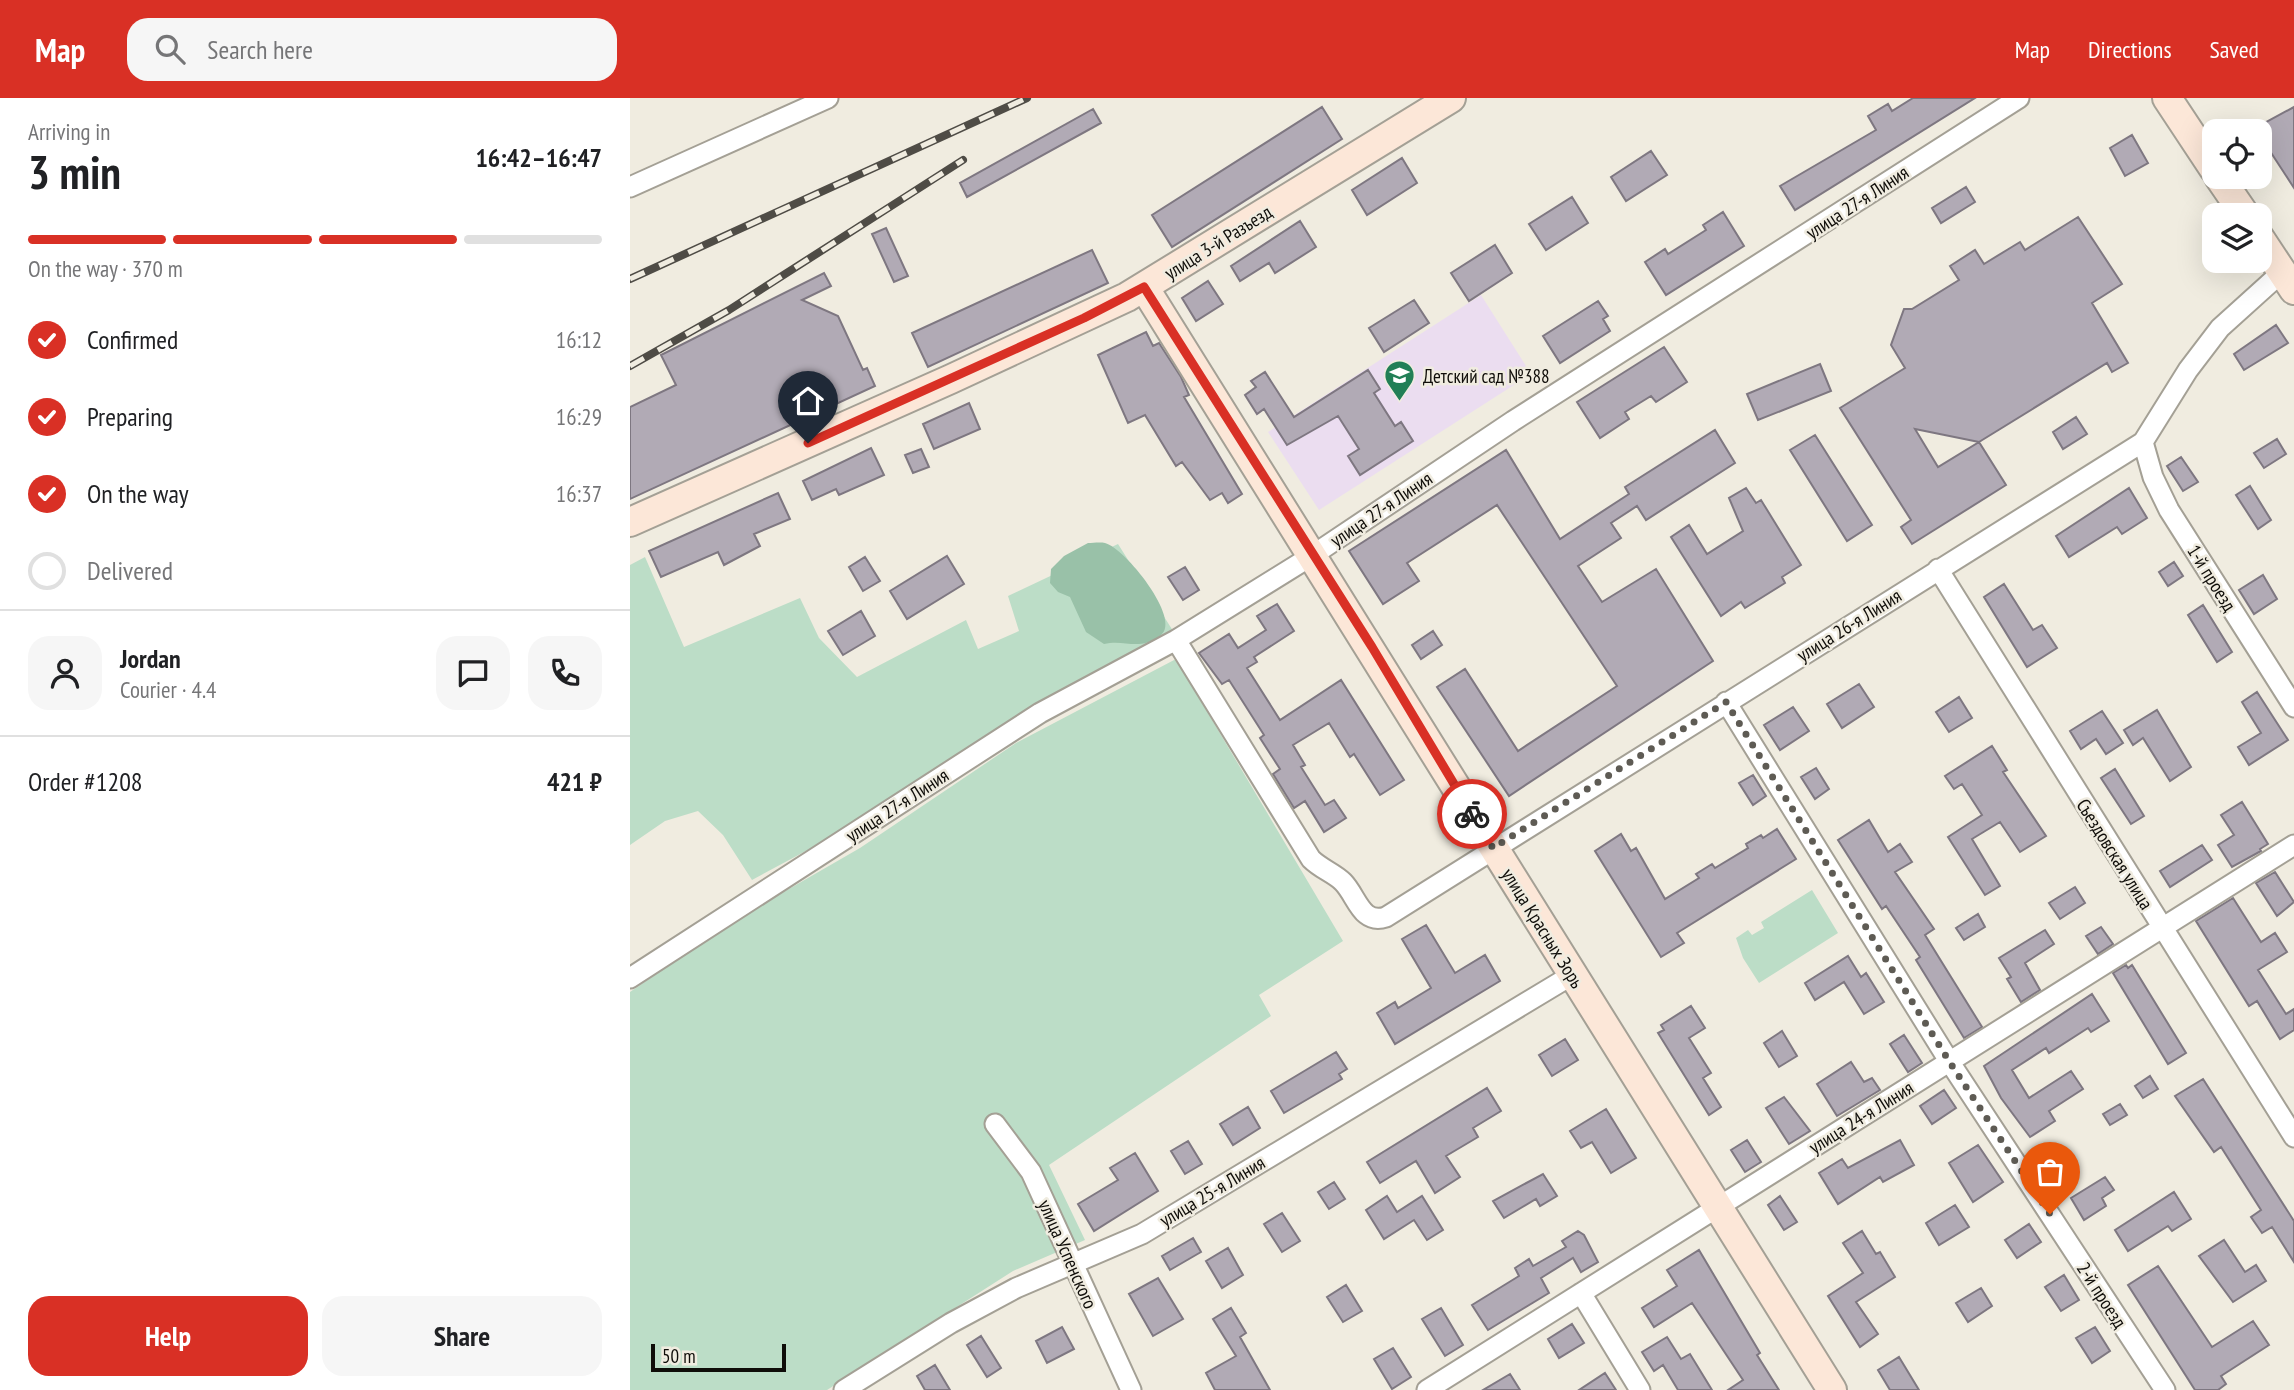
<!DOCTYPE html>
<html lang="en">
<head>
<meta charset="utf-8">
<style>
  :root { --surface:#fff; --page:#f6f6f6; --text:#202124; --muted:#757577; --line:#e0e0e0; --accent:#d93025 }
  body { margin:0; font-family:"PT Sans Narrow",sans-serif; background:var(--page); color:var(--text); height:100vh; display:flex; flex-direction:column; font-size:26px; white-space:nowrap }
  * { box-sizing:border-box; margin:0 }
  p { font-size:23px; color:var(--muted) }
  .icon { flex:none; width:38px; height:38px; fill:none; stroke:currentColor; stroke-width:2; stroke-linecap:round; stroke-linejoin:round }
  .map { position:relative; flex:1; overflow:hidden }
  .side { display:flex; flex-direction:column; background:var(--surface); width:630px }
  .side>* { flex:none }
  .fabs { position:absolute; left:1572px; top:21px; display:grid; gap:14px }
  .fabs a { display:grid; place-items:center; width:70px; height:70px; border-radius:14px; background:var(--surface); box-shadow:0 7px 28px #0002; font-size:35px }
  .scale { position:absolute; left:21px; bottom:18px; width:135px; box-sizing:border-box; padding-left:7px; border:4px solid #0f0d09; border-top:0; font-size:19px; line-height:24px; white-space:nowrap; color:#0f0d09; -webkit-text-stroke:5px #f0ece0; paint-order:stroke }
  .pin { position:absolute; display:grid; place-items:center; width:60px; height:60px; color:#fff; margin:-72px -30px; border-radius:50% 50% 50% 0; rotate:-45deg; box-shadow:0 0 7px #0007 }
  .pin .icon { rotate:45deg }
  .courier { position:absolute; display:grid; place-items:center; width:70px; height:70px; margin:-35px; border:5px solid #d93025; border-radius:50%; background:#fff; color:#222; box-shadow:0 2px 9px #0007 }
  .overview em { font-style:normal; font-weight:700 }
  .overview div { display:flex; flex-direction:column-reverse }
  .overview { display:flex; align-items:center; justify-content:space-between; height:119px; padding:0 28px }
  h1 { font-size:46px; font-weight:700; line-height:52px }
  .bar { display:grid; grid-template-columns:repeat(4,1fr); gap:10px 7px; align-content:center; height:84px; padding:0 28px }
  .bar i { height:9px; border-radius:5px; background:var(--line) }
  .bar .on { background:var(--accent) }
  .bar p { grid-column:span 4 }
  .line { display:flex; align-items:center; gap:18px; padding:0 28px; border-top:2px solid var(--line) }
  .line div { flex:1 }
  .round { display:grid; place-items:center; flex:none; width:74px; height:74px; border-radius:21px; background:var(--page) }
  ol { padding:0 28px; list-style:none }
  li { display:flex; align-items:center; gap:21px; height:77px }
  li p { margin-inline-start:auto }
  li .icon { padding:7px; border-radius:50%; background:var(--accent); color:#fff; stroke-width:4 }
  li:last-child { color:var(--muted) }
  li i { width:38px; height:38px; border:4px solid var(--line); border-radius:50% }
  .cta { display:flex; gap:14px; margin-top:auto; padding:14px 28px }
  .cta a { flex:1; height:80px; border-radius:21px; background:var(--accent); color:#fff; font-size:28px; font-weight:700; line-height:80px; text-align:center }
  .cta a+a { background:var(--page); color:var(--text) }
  header { display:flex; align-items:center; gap:42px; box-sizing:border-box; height:98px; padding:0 35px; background:var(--accent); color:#fff }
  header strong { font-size:33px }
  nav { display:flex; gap:38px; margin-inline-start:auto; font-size:24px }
  .search { width:490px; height:63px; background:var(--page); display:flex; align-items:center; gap:18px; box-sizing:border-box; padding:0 24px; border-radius:21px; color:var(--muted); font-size:26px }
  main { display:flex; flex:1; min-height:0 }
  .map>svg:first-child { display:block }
</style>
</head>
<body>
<header>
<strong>Map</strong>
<div class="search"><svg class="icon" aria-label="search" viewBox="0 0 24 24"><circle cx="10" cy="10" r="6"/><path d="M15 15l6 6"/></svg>Search here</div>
<nav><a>Map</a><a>Directions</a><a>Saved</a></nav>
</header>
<main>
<section class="side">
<div class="overview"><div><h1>3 min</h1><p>Arriving in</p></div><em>16:42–16:47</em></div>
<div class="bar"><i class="on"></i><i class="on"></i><i class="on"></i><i></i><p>On the way · 370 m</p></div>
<ol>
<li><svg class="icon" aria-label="check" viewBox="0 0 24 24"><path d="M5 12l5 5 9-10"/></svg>Confirmed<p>16:12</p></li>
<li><svg class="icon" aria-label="check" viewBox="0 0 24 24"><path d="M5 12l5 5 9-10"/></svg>Preparing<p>16:29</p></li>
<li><svg class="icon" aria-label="check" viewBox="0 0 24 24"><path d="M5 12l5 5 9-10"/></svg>On the way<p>16:37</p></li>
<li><i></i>Delivered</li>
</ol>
<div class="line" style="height:126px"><a class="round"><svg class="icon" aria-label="person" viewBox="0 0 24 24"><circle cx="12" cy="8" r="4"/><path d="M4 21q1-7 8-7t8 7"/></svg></a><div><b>Jordan</b><p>Courier · 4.4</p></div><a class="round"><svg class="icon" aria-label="chat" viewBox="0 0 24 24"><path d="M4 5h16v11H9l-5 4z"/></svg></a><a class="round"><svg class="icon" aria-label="phone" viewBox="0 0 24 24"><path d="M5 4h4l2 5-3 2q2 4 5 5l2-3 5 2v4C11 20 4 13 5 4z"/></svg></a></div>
<div class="line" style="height:91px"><div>Order #1208</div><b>421 ₽</b></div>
<div class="cta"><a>Help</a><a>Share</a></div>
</section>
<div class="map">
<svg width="1664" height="1292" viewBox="0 0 1664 1292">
  <rect width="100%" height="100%" fill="#f0ece0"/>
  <path fill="#ebddf0" d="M851,197L901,276L689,412L638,334Z"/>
  <path fill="#bcddc7" d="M488,446L545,536L215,732L122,782L93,737L68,713L35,723L0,747V467L15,459L54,549L170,500L189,540L227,579L336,522L348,551L389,533L378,498Z
    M546,561L713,843L629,897L641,918L419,1067L455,1142L383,1173L197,1292H0V894L114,817L230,750L386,645Z
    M1182,792L1208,835L1129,885L1113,860L1106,840L1118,832L1122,837L1134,830L1131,824Z"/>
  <path fill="#99c1a8" d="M458,445C463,445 470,444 475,445C495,450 552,521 531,537C509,554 496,541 474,546L456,534L440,499L428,494L420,485L421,471L434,458Z"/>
  <path fill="#b1aab5" stroke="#7e7781" stroke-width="2" fill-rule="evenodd" d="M1283,0H1345L1165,112L1150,88L1246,32L1238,18L1258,6L1262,13Z
    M692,9L712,41L542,149L522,117Z
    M1664,9V90L1625,30Z
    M463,11L471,25L337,99L330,85Z
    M1502,37L1518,65L1495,78L1480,50Z
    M1021,53L1037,77L996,103L981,79Z
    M772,60L787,85L737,117L722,92Z
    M1336,89L1345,104L1311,125L1302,110Z
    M942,99L958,125L916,152L899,126Z
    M1093,114L1114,148L1036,197L1015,164L1035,151L1038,156L1076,132L1073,127Z
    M1448,119L1492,186L1462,205L1498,265L1482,274L1477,265L1349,344L1376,387L1282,446L1271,429L1281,422L1210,310L1275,270L1261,247L1274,211H1282L1329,182L1320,168L1345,152L1354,166L1390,144L1395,152ZM1285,331L1349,344L1308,369Z
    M670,123L686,149L645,175L639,165L610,183L601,168Z
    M256,130L278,178L264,184L242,136Z
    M865,147L882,175L839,203L821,175Z
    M462,152L478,185L298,269L282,235Z
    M194,175L201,188L172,202L208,218L233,272L237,270L245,288L0,401V309L46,287L31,257Z
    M578,183L593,206L566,223L552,200Z
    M784,202L799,225L754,254L739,230Z
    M968,203L978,218L973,221L980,233L930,265L913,238Z
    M1646,227L1658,245L1614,272L1604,256Z
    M516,234L523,248L529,245L551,279L559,297L554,299L612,396L598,405L592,395L580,402L552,364L546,368L515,317L498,325L468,257Z
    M1034,249L1057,284L1026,304L1021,298L995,314L999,321L970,340L947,304Z
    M1190,266L1201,293L1128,322L1117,296Z
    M738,272L750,291L744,295L765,328L771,324L783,343L730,377L718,358L729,351L708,318L657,347L634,311L627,316L615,297L626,289L621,283L635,274L664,319Z
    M339,305L350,331L304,351L293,326Z
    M1446,319L1457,336L1433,351L1423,334Z
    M1085,332L1105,365L1016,422L1007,408L981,425L991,440L948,468L972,504L1026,471L1083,563L879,698L807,589L835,571L888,653L987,588L867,407L777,465L789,483L753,506L719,453L876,352L930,441L999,396L995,389Z
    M1185,337L1242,427L1217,443L1160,352Z
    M1647,341L1656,356L1634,370L1624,355Z
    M241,350L254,377L209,397L206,391L182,402L173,383Z
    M291,351L299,369L283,375L275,357Z
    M1551,359L1568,384L1553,393L1537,368Z
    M1620,388L1641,422L1628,431L1606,397Z
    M1116,390L1126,405L1131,402L1171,467L1152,479L1155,485L1115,510L1111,504L1091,518L1041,439L1059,427L1077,456L1113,433L1099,400Z
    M1499,390L1517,420L1492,436L1487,429L1439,459L1426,438Z
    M148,395L160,421L124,436L130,448L94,467L88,454L31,479L19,453Z
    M317,458L334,486L277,521L260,493Z
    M235,459L250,483L233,493L219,469Z
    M1544,464L1553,478L1538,488L1529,474Z
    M555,469L569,492L553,502L538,479Z
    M1633,477L1647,501L1624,516L1609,492Z
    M1374,486L1403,532L1412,527L1427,550L1397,569L1354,499Z
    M647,506L664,533L624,559L627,564L617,570L650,622L711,582L774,682L750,697L724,656L720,659L699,625L663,647L675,667L671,669L695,707L704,702L716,720L694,734L675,703L664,710L643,676L650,671L630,640L634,637L599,582L592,586L569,555L599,536L608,550L636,532L627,518Z
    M1573,507L1602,554L1587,564L1558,517Z
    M231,513L245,538L213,557L198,533Z
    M803,533L812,547L791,561L782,547Z
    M1229,586L1244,609L1212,630L1197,606Z
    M1627,594L1658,642L1619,667L1608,649L1631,635L1612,604Z
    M1329,599L1342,620L1319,634L1306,614Z
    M1163,609L1179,633L1150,652L1134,627Z
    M1527,612L1561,669L1540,683L1513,640L1503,647L1494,632Z
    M1472,613L1493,645L1476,656L1466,641L1451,651L1440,633Z
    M1362,648L1377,672L1373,674L1416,738L1390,754L1370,724L1342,741L1370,788L1355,797L1318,739L1352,717L1332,686L1324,691L1315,678Z
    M1186,670L1199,691L1185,701L1171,679Z
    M1485,671L1514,718L1501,726L1471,680Z
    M1123,677L1136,698L1123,707L1109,685Z
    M1612,704L1638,746L1630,751L1631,753L1602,769L1588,747L1604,737L1591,717Z
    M1239,722L1258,754L1270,746L1282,764L1265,774L1304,831L1295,837L1352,929L1334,940L1286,862L1290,859L1256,808L1252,811L1208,742Z
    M1147,731L1166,761L1047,835L1054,845L1031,859L965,753L991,736L1001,753L1006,750L1035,801L1069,780L1066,776L1082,766L1085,770L1118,750L1116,746L1131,737L1133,740Z
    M1572,747L1582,762L1540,789L1530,773Z
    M1645,774L1664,804L1647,818L1626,785Z
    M1445,789L1455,805L1430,821L1419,805Z
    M1603,800L1631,844L1645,835L1657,854L1628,872L1656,916L1664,911V932L1650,941L1627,903L1619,908L1566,823Z
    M1348,816L1355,829L1334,842L1326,830Z
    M796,827L825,875L855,857L870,883L765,946L747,915L765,904L768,910L801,890L772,841Z
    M1471,829L1483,846L1468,856L1456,838Z
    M1415,832L1424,846L1395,865L1410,892L1391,904L1377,881L1381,879L1369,860Z
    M1218,858L1231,879L1236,875L1254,904L1234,916L1214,884L1185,902L1175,885Z
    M1496,867L1498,870L1502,867L1556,955L1538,966L1483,875Z
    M1462,896L1479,923L1461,934L1458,930L1419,955L1416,950L1382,972L1399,1000L1441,973L1453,991L1419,1013L1425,1023L1400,1039L1371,1000L1354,968Z
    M1061,908L1075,930L1059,940L1081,975L1073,980L1091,1009L1079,1017L1028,935L1034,932L1031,927Z
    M1152,933L1167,958L1149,969L1134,945Z
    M1274,937L1292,965L1278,974L1260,946Z
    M935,941L948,962L922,978L909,957Z
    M706,954L717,971L709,976L712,981L654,1015L641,993Z
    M1221,964L1234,984L1242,980L1250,992L1207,1018L1187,986Z
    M1520,978L1528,991L1513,1000L1505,988Z
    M1573,981L1664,1123V1164L1642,1129L1632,1135L1621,1119L1631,1112L1591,1049L1584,1054L1545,998Z
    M857,990L871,1013L843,1030L848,1039L816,1058L830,1079L805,1095L786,1063L750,1085L737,1064Z
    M1314,992L1326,1010L1302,1026L1290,1008Z
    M1154,999L1180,1033L1159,1046L1136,1010Z
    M1490,1006L1497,1017L1480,1027L1473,1016Z
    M618,1009L630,1030L603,1047L590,1026Z
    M976,1011L1006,1060L981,1075L962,1044L951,1050L940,1033Z
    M1117,1042L1131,1064L1115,1074L1101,1052Z
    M1270,1042L1284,1067L1253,1084L1250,1079L1208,1106L1189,1075L1212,1061L1218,1070Z
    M558,1043L572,1066L555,1076L541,1053Z
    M1348,1047L1373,1084L1343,1104L1319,1065Z
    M505,1055L528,1093L464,1133L448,1106L488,1082L480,1070Z
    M913,1076L927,1098L910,1108L906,1101L874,1120L863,1103Z
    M1475,1079L1484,1092L1472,1100L1476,1108L1454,1122L1441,1100Z
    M704,1084L715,1101L699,1111L688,1094Z
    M1544,1094L1561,1121L1542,1133L1538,1128L1498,1153L1485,1132Z
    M757,1098L767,1114L792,1098L813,1132L797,1142L784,1122L754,1141L736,1112Z
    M1150,1098L1167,1124L1154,1132L1138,1107Z
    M1325,1107L1339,1129L1309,1147L1296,1125Z
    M652,1115L670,1143L652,1154L634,1126Z
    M1399,1126L1411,1144L1387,1160L1375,1142Z
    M948,1133L954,1137L968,1164L951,1174L943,1160L911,1180L919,1195L858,1232L842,1207L889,1178L885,1170L899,1161L903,1168L936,1149L932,1143Z
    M1232,1133L1246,1156L1250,1154L1265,1179L1226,1204L1248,1236L1230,1249L1198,1198L1233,1175L1213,1145Z
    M563,1140L571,1154L540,1172L532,1158Z
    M1594,1142L1615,1174L1626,1167L1636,1183L1603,1204L1569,1158Z
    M598,1150L613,1177L592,1190L576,1163Z
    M1069,1152L1130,1255L1127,1257L1149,1292H1098L1113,1282L1062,1205L1024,1229L1012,1210L1047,1188L1037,1172Z
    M1528,1168L1582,1249L1623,1223L1639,1247L1591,1278L1596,1286L1588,1292H1565L1498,1187Z
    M1434,1177L1449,1202L1431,1213L1415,1189Z
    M528,1180L553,1221L523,1238L499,1196Z
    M716,1187L732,1213L713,1224L697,1199Z
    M1351,1190L1362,1208L1338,1224L1326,1205Z
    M601,1210L616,1235L610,1239L640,1292H585L576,1275L606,1258L583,1221Z
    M811,1210L833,1247L815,1258L792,1221Z
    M942,1226L954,1245L929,1260L918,1241Z
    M432,1229L444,1251L417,1265L406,1243Z
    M1465,1229L1480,1253L1462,1265L1446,1240Z
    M351,1238L371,1270L357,1279L337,1247Z
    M1037,1239L1051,1261L1060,1256L1082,1292H1048L1033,1267L1024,1273L1012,1254Z
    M763,1250L781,1279L762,1291L744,1261Z
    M1269,1259L1289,1292H1260L1248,1272Z
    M305,1267L320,1292H295L287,1278Z
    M975,1275L986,1292H949Z
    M880,1276L890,1292H853Z"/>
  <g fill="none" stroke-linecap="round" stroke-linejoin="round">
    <defs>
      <path id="street" d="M0,89L198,0
        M1513,344L1523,379L1539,412L1664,609
        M1308,471L1664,1039
        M546,542L681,761C691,771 704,775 713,784C727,798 731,827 756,819L1513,344L1558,272L1590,230L1652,174
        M1096,604L1319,963L1535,1292
        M0,880L410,615L546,542L683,457L883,323L1389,0
        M365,1026L401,1074L501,1292
        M951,1195L1010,1292
        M214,1292L321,1225L386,1190L512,1136L942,877
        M797,1292L1664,747"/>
      <path id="secondary" d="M1537,0L1584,71
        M1589,79L1615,117
        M1629,139L1664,192
        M514,189C745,556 972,925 1202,1292
        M0,424L321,281L497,199L821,0"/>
    </defs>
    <use href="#street" stroke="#a4a095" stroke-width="23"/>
    <use href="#secondary" stroke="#a4a095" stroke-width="32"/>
    <use href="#street" stroke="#fff" stroke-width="19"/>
    <use href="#secondary" stroke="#fce7d8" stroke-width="28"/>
    <defs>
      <path id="rail" d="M0,181L397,0
        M0,268L99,212L333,62"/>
    </defs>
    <use href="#rail" stroke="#4f4c46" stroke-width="8"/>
    <use href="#rail" stroke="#f0ece0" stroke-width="5" stroke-dasharray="16" stroke-linecap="butt"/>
  </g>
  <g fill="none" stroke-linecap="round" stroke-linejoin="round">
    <path stroke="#5e5b54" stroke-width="7" stroke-dasharray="0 12.6" d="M842,716L863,750L1096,604L1319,963L1420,1116"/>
    <path stroke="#d93025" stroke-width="9" d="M178,345L454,220L514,189L742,549L842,716"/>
  </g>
  <defs>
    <symbol id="school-pin" viewBox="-11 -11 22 30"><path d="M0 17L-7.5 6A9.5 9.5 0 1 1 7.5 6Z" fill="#217f56" stroke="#f0ece0"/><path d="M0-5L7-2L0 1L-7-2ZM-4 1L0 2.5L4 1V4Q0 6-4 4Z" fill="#fff"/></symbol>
  </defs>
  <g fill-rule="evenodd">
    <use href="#school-pin" x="752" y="260" width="35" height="47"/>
  </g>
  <g text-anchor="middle" stroke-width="5" stroke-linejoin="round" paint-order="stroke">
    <g font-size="19" fill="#0f0d09" stroke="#f0ece0">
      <text transform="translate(1227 104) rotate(-33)" y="7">улица 27-я Линия</text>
      <text transform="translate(588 144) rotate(-32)" y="7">улица 3-й Разъезд</text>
      <text transform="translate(751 411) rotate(-34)" y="7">улица 27-я Линия</text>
      <text transform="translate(1582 480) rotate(58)" y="7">1-й проезд</text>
      <text transform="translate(1219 527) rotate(-32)" y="7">улица 26-я Линия</text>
      <text transform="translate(267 707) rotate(-33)" y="7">улица 27-я Линия</text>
      <text transform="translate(1485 756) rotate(58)" y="7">Съездовская улица</text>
      <text transform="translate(913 830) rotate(58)" y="7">улица Красных Зорь</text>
      <text transform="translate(1231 1019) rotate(-32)" y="7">улица 24-я Линия</text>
      <text transform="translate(582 1093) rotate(-31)" y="7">улица 25-я Линия</text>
      <text transform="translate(438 1156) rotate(66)" y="7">улица Успенского</text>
      <text transform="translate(1472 1197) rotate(57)" y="7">2-й проезд</text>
    </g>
    <g font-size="19" fill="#0f0d09" stroke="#f0ece0" text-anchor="start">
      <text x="793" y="285">Детский сад №388</text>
    </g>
  </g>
</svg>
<div class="fabs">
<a><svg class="icon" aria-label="locate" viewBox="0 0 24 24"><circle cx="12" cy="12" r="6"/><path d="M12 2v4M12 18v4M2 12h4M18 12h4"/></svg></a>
<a><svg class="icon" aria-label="layers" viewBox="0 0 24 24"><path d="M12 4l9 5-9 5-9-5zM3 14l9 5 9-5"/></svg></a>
</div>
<div class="scale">50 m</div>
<div class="pin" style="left:1420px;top:1116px;background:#ea580c"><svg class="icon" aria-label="bag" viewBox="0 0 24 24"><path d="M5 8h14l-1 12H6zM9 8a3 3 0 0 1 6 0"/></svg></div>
<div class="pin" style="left:178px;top:345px;background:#1f2937"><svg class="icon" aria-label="home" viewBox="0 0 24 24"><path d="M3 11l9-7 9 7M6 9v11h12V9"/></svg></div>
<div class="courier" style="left:842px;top:716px"><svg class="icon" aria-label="bike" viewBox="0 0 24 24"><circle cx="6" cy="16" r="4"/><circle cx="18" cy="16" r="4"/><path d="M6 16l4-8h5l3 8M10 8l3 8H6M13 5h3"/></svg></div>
</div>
</main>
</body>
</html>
